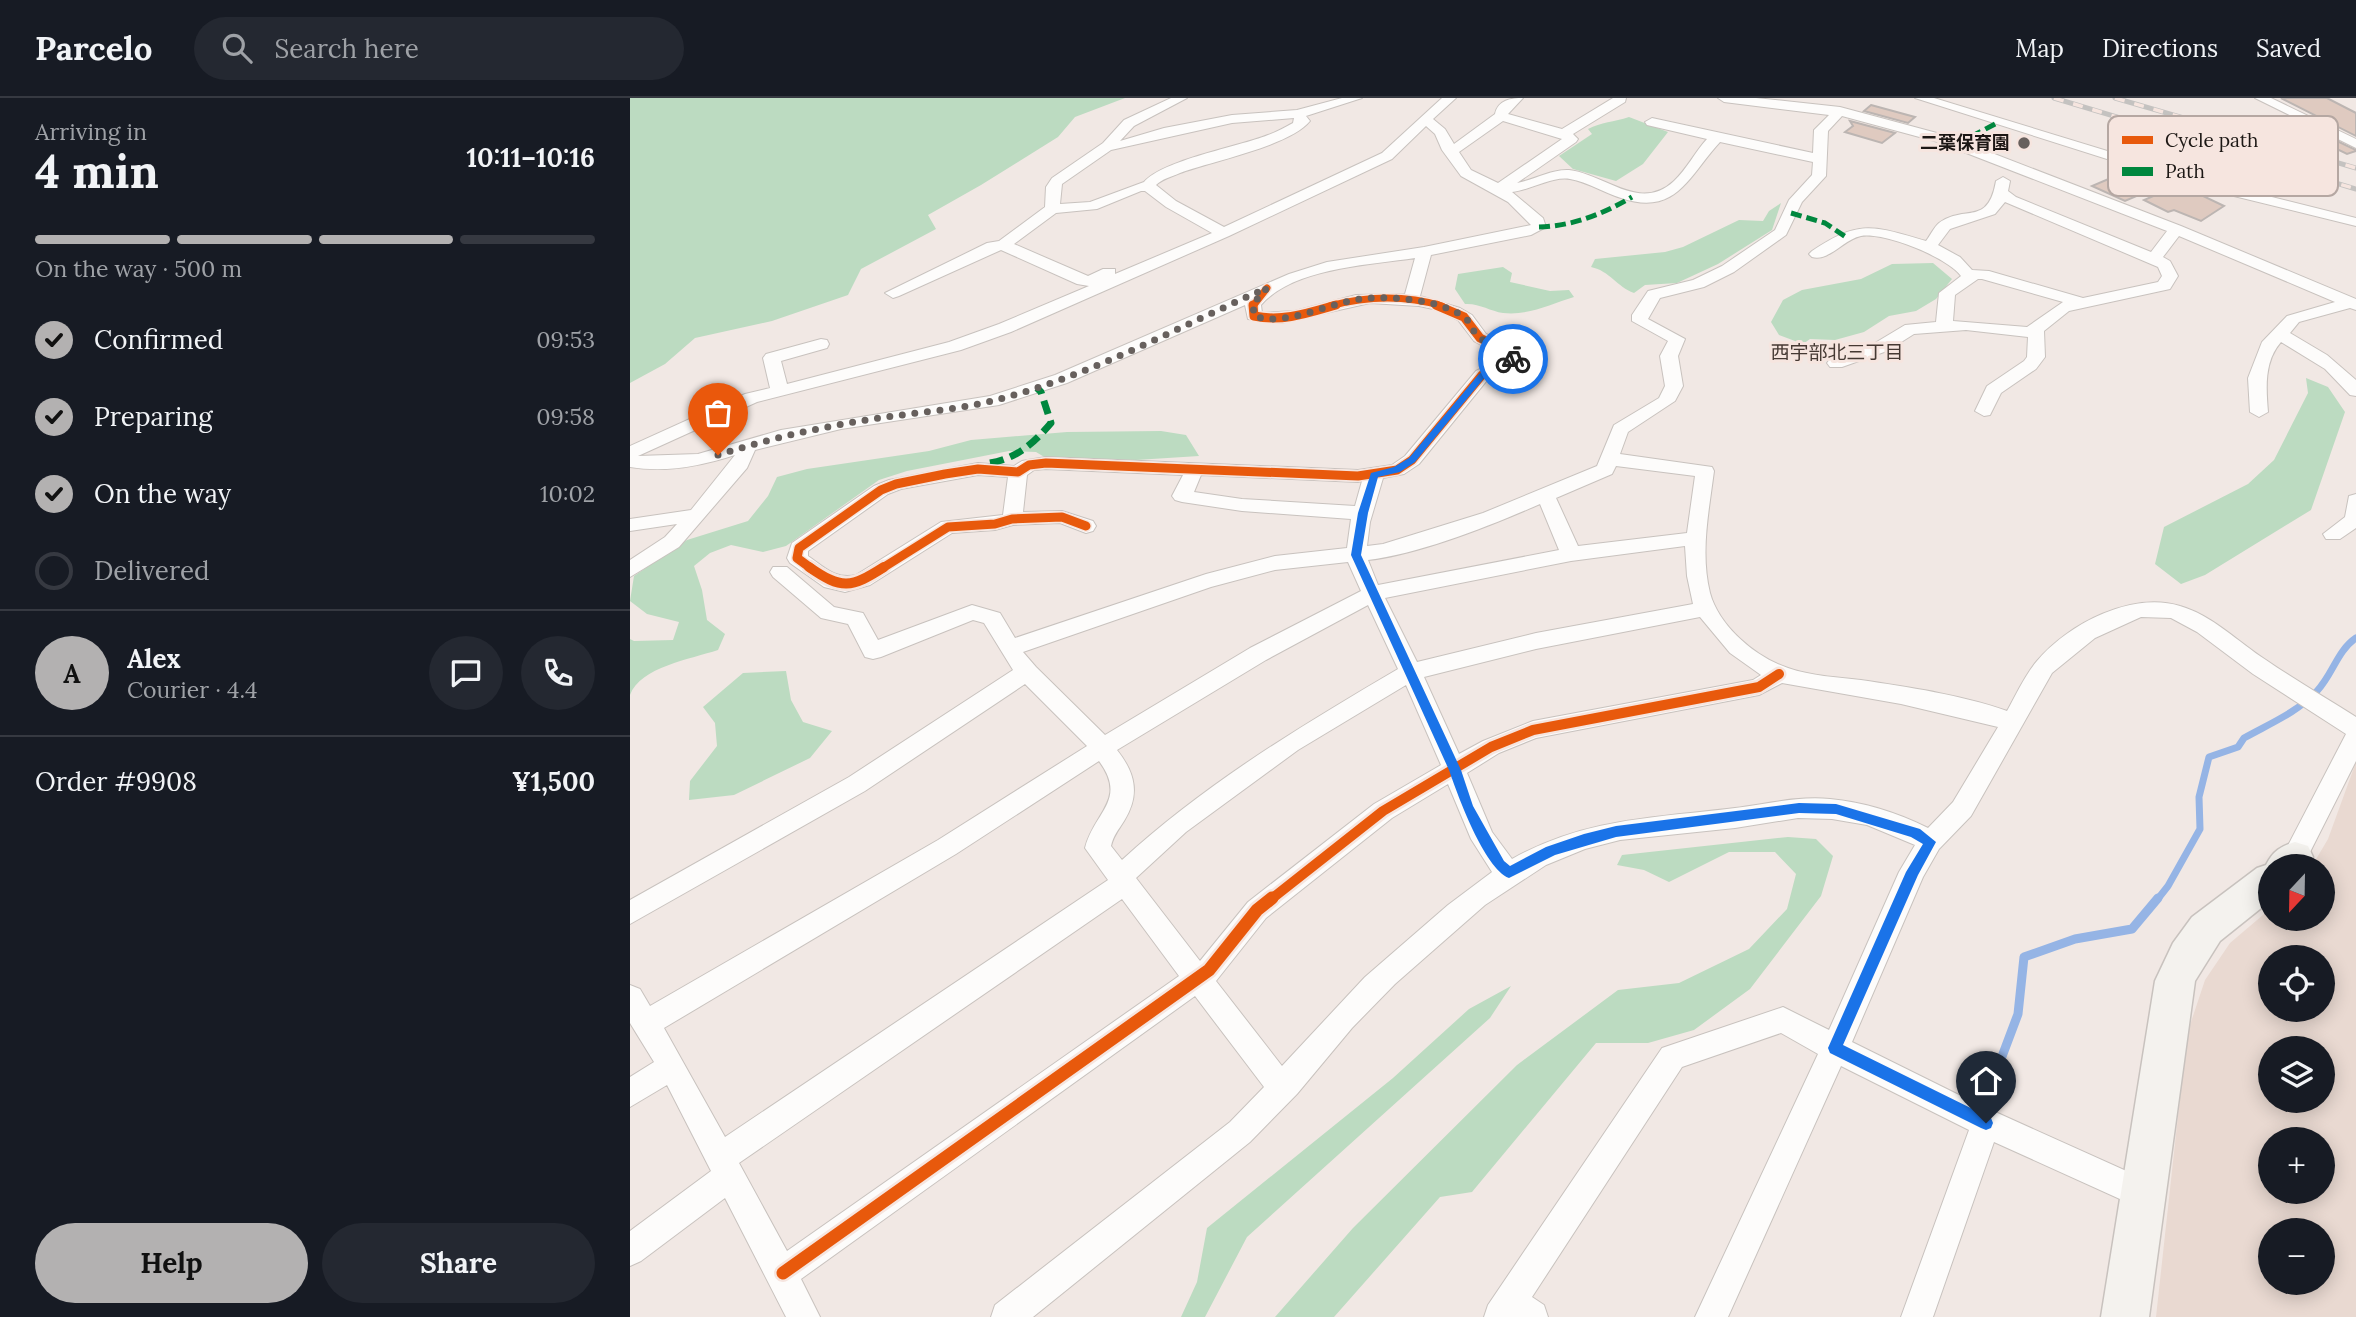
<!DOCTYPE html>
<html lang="en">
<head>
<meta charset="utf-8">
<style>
  :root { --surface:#171b24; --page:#242831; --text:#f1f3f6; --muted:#9ea1a6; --line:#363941; --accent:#b3b1b1 }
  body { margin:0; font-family:Lora,"Noto Sans JP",serif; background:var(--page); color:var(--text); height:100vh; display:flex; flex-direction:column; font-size:26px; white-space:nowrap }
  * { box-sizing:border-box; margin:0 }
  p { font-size:23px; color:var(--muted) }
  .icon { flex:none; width:38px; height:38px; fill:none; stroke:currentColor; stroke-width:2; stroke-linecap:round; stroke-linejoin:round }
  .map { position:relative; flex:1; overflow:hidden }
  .panel { display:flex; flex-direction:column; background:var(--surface); width:630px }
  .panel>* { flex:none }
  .needle { width:46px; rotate:202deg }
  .buttons { position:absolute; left:1628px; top:756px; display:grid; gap:14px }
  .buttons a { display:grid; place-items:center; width:77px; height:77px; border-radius:50%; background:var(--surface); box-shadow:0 4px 18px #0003; font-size:35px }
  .pin { position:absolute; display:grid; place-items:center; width:60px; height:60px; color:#fff; margin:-72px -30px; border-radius:50% 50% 50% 0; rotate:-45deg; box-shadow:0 0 7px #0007 }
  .pin .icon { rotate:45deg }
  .courier { position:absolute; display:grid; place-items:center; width:70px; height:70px; margin:-35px; border:5px solid #1a73e8; border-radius:50%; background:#fff; color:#222; box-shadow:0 2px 9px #0007 }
  .overview em { font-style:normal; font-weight:700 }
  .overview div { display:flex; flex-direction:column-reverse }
  .overview { display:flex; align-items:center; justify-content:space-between; height:119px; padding:0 35px }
  h1 { font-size:46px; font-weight:700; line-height:52px }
  .bar { display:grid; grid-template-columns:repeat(4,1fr); gap:10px 7px; align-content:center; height:84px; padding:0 35px }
  .bar i { height:9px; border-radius:5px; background:var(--line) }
  .bar .selected { background:var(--accent) }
  .bar p { grid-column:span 4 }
  .line { display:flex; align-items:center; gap:18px; padding:0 35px; border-top:2px solid var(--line) }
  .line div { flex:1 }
  .round { display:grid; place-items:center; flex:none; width:74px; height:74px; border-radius:37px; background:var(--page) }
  ol { padding:0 35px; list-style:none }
  li { display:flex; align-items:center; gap:21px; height:77px }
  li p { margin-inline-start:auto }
  li .icon { padding:7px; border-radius:50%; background:var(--accent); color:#111; stroke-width:4 }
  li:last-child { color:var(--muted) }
  li i { width:38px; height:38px; border:4px solid var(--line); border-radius:50% }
  .cta { display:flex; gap:14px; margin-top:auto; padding:14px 35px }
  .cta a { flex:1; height:80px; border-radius:42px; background:var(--accent); color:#111; font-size:28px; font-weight:700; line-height:80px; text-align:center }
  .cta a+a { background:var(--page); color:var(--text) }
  header { display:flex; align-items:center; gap:42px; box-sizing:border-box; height:98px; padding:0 35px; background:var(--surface); border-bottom:2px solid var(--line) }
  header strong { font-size:33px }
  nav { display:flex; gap:38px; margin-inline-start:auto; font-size:24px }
  .search { width:490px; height:63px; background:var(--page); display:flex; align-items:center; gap:18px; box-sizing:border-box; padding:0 24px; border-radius:38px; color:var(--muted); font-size:26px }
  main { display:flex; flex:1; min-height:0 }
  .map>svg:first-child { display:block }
</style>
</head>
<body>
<header>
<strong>Parcelo</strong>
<div class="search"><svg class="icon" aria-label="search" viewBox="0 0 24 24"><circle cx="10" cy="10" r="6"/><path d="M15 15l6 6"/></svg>Search here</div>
<nav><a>Map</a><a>Directions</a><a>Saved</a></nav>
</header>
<main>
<section class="panel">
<div class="overview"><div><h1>4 min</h1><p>Arriving in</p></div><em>10:11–10:16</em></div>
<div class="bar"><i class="selected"></i><i class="selected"></i><i class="selected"></i><i></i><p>On the way · 500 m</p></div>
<ol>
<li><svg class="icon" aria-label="check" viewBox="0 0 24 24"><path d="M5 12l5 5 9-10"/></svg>Confirmed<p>09:53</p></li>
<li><svg class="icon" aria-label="check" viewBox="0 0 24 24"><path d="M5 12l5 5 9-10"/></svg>Preparing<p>09:58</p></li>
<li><svg class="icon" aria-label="check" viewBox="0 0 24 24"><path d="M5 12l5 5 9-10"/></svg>On the way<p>10:02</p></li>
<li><i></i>Delivered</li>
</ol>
<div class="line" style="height:126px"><b class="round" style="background:var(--accent);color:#111">A</b><div><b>Alex</b><p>Courier · 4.4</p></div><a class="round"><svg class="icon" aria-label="chat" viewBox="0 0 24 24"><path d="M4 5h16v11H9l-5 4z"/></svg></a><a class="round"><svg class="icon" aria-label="phone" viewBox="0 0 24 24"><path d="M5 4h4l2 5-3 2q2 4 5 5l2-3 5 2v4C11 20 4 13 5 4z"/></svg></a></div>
<div class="line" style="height:91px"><div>Order #9908</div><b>¥1,500</b></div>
<div class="cta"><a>Help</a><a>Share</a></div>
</section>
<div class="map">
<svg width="1726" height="1219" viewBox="0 0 1726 1219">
  <rect width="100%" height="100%" fill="#f1e8e4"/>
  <path fill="#e9d9d1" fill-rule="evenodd" d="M1726,664V1219H1526L1557,936L1575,882L1600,845L1640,811V821H1692V768H1682L1698,741ZM1640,859H1692V912H1640ZM1640,950H1692V1003H1640ZM1640,1041H1692V1094H1640ZM1640,1132H1692V1185H1640Z"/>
  <path fill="#bcdbc1" d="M0,0H495L445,19L428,39L351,87L298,117L306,131L231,171L218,197L142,223L65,240L35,266L0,285Z
    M999,19L1038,34L1013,66L986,83L943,71L929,58L962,36L958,31C971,24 984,24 999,19Z
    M1151,105L1142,132L1088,166L1047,185L1015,187L1004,195C987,189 980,173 961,169L965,161L1035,154L1053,149L1109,122L1133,123L1139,113Z
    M1303,165L1322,181L1306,201L1286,213L1259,218L1234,234L1205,242L1180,241L1173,246L1149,237L1141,224L1153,202L1172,192L1231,181L1262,166Z
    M873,169L882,175L880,184L920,193L939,192L944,199C921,206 898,218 873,215C860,213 849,205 835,206L825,191L828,176Z
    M1676,280L1698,289L1715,314L1681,412L1575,477L1551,486L1525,466L1534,429L1618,386L1644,362L1678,295Z
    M531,333L556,337L569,358L506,362L416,360L406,354L379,353L277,373L249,382L156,448L133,454L101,447L80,455L64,468L72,492L77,522L95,536L88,552C61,561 10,569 0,597V541L4,543L43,542L49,524L17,516L0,503L4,478L57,442L118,423L138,398L147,379L177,371L299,353L341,342L437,334Z
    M156,573L161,602L173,624L202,633L180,660L104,697L59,702L60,683L87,648L85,625L73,609L113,575Z
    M1158,739L1186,741L1203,758L1191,798L1120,891L1064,932L1018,945H966L842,1094L810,1099L704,1219H645L723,1130L887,967L988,892L1049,885L1119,851L1157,811L1166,776L1145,754H1099L1039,784L1014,772L987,767L992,757Z
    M881,888L860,920L617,1139L575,1219H551L567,1184L577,1130L763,980L839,911Z"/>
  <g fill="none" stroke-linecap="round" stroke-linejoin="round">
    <path stroke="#95b4e5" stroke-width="7" d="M1527,802L1538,788L1570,731L1569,699L1579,659L1608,649L1614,640C1639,626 1668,614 1687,593C1703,576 1707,553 1726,540"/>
    <path stroke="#95b4e5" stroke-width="9" d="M1350,1017L1388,916L1394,859L1445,841L1502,831L1528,800"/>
  </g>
  <path fill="#dfcac0" stroke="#bcb5b2" stroke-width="2" d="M1651,0H1697L1726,15V38Z
    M1241,7L1285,19L1278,25L1234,13Z
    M1220,23L1265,35L1252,45L1215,34L1223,28Z
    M1686,33L1726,52V53L1717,56L1676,36Z
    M1490,76L1523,91L1495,103L1462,88Z
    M1544,89L1563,97L1567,95L1594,108L1571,123L1544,112L1538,114L1514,102Z"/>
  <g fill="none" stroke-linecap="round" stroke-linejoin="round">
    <defs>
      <path id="street" d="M541,0H557L504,28L490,43L534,30L602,17L667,12L712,0H732L676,18L680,23C660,48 582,63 550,75C541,79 532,81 526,87L546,103L594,129L752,55L812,0H826L803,21L815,31L824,46L865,16C868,2 881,0 893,0L878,16L932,31L983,0H996L995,4L943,36L948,41L946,44L887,85C903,82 922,71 939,72C975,76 1010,115 1044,83C1057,71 1065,54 1077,41L1017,27L1015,24L1022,20L1183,55L1184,32L1199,17L1094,4L1088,0H1126L1210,9L1318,38L1551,128L1726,201V212L1720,210L1669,224L1660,235L1697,257L1726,282V298L1720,297L1695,271L1651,244C1634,263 1636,290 1638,314L1629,319L1620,314L1618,280L1632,244L1657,218L1705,204L1549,138L1533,159L1540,163L1548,178L1540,191L1439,213L1414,233L1415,259L1406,271L1371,295L1360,317L1354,318L1345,313L1357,288L1394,263L1397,259L1398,239L1336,232L1284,236L1257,253L1212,269H1200L1197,265L1200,261L1245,245L1275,227L1306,224L1309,195L1331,178C1317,159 1254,134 1231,138C1214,141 1199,164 1182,159L1179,156L1182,153C1230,121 1243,128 1296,143C1300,138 1304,129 1309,125C1335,106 1358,129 1366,83L1373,79L1380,83L1378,93L1386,99L1521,154L1537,133L1308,44L1212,18L1198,33L1196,78L1172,104L1156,137L1104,174L1074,189L1030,200L1018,221L1055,241L1048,258L1053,288L1045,303L998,334L990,356L1082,369L1084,373C1079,412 1070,455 1080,495C1089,528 1125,559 1158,570C1181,578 1207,579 1231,582C1277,589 1333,597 1377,613C1386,597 1395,577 1407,563C1438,526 1502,493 1550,508C1582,517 1608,544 1636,562C1665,582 1696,600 1726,619V663L1674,766H1656L1652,759L1716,636L1623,576L1567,534L1541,520L1511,519L1465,540L1422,575L1341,718L1309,751L1293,779L1222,944L1341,1003L1523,1085L1527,1096L1523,1107L1512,1111L1364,1044L1303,1219H1271L1339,1032L1211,968L1098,1219H1065L1188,956L1151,935L1052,969L902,1199L914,1207L918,1219H854L858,1207L1032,950L1153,909L1199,932L1269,774L1285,747L1237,727L1202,721L1168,720L1105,730L990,742L955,751L916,767L855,807L765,886L722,930L667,996L620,1044L403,1219H361L365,1207L600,1024L634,989L565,898L171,1181L190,1219H156L95,1100L11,1163L0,1168V1133L81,1073L37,987L0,1009V979L24,964L0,925V887L10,891L20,908L308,742L457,648L395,586L235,693L0,826V802L219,679L383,572L354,525L343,522L251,559L243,561L235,559L218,526L191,520L143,479L140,474L143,469H157L204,509L233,515L248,542L342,507L370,515L385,540L576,476L645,458L717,450L721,421L612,413L552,404L545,402L542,398L553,377L416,371L404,372L397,377L393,414L432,413L463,423L466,428L463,433L456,435L430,425L383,427L365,432L322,435L240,487L215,494L194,489L160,465L157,460L162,445L244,388L259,382L348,365L384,368L392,363L416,359L728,372L762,367L775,358L846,273L875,259L844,243L828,222L808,212L789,208L740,205L651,225L618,221L615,207L437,285L369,307L211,331L125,352L117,370L49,449L0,479V462L35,439L47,426L0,433V421L61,412L105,357C71,368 36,375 0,369V348L115,296L140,290L133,260L136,256L191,241L197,242L199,246L197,250L151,263L157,286L319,244L369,226L459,188L447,186L371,152L269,198L263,200L255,195L357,145L369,143L415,109L416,89L422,80L473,45L494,22ZM664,20L663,25C655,29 647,34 638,37C608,49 533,62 514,84L460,104L430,106L432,86L481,52L602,25ZM873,23L932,41L868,85L841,72L829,54ZM796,28L805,36L812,52L831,78L878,104L901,127L794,149L697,164L659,176L425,277L360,298L151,332L68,356L8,358L127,304L331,252L381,234L599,138L762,61ZM1090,44L1183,64L1182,77L1159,102L1145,132L1092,168L1063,182L1018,193L1002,217V223L1038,243L1030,258L1035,288L1029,300L984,327L967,368L853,415L753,446L737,448L740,424L753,380L774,376L789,366L858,281L892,262L890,253L856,236L842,217L830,210L790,198L801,157L901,137L916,129L913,120L882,94C901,92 922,78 940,81C958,84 974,95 991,100C1047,119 1059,77 1090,44ZM511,93H515L536,109L582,135L485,176V171H473L458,178L384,146L426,115L467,111ZM1375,104L1528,169L1532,178L1528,184L1453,200L1359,173L1342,172L1330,159L1308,147L1320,131L1365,116ZM785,160L775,196L726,197L665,213L632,215L631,207C663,170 739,167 785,160ZM1352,181L1433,204L1397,229L1323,223L1325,197L1348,181ZM986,368L1065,378L1057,435L948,448L926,400L982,376ZM348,377L378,379L373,417L311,424L226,477C206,482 194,469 178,458V453L258,396L271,391ZM571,377L728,384L732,383L725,408L612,401L564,394ZM910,406L929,452L748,487L738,462C790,456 862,427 910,406ZM1055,448L1057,478L1063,506L906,535L787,564L755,500L941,463ZM718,464L731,493L620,550L475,637L406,569L393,554L581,489L645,472ZM738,507L768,571C671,628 576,685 492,762L481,748C483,738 489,731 494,723C510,697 506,676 487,652L636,562ZM1070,519L1100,555L1131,577L1123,582L903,623L853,643L829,656L794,579L906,551ZM1152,585L1271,606L1368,629L1323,704L1298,730C1268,715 1234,704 1200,701C1167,698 1137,706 1105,710C1024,720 955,720 882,761L862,734L837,675L869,655L906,640L1129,597ZM776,587L811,667L744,706L618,804L570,863L506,780L556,734L668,652ZM469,663C498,702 464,714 455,750L478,782L95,1039L34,930L326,756ZM818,686L841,741L862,774L818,807L735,879L652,968L586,883L636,820L762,720ZM492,801L549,878L157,1153L109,1065Z
        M1285,0H1304L1569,81L1726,120V128L1559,87Z
        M1625,0H1641L1726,41V50Z
        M1726,396V430L1710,441H1696L1693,436L1715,419L1719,398Z"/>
      <path id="secondary" d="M1665,744L1678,748L1683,759L1679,768H1640V803L1590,843L1565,883L1519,1219H1471L1525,883L1543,845L1562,819L1627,770L1636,767C1643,753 1651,748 1665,744Z"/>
    </defs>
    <use href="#street" stroke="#c8c2be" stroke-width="2"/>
    <use href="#secondary" stroke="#c8c2be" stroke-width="3"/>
    <use href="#street" fill="#fdfcfb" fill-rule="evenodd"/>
    <use href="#secondary" fill="#f4f2ee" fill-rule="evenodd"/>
    <defs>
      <path id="rail" d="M1424,0L1726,91
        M1485,0L1726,70"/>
    </defs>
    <use href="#rail" stroke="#c4c2c0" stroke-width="5"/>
    <use href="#rail" stroke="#f6e5df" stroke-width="3.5" stroke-dasharray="10" stroke-linecap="butt"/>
    <path stroke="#00873e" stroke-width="5" stroke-dasharray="11 5" stroke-linecap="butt" d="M1327,46L1369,24
      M1161,115L1195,125L1216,139
      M909,129C943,128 973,116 1002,99"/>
    <path stroke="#00873e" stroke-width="7" stroke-dasharray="14 7" stroke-linecap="butt" d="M360,365C387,360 403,346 421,325L411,294L407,290"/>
    <defs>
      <path id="cycleway-far3" d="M623,208L637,190
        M700,208C737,198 775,197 812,208"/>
      <path id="cycleway-far2" d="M623,207L624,218C653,224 678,215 706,207
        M182,471L167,460L169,450L251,392L266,386L315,376L348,371L388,374L399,367L416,365L728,378L767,372L782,362L852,277L883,262L884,257L850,240L834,219L806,207
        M251,471L318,429L365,426L382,421L432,419L456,428"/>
      <path id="cycleway-far1" d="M179,469C212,492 221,490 254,469
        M640,802L753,713L861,649L903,632L1129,589L1149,576"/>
      <path id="cycleway" d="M153,1175L579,872L627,812L642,800"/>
    </defs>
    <use href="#cycleway-far3" stroke="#f6e5df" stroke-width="10"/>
    <use href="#cycleway-far2" stroke="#f6e5df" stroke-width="12"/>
    <use href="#cycleway-far1" stroke="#f6e5df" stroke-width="15"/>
    <use href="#cycleway" stroke="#f6e5df" stroke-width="18"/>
    <use href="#cycleway-far3" stroke="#e8590c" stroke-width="7"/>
    <use href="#cycleway-far2" stroke="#e8590c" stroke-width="9"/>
    <use href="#cycleway-far1" stroke="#e8590c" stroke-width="10"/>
    <use href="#cycleway" stroke="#e8590c" stroke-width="13"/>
  </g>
  <path fill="#1a73e8" d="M880,259L887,261L855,279L785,364L770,374L748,379L738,415L731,457L831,672L843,708L874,763L880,768L916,749L954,736L986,728L1169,705L1206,706L1290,731L1306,744L1288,777L1213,947L1361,1020L1363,1025L1361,1030L1356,1032L1351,1030L1200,955L1198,950L1276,774L1293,746L1281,739L1206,716L1169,715L986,739L925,757L879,780C854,770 828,698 819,672L721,457L728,415L741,375L764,369L779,360L849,276Z"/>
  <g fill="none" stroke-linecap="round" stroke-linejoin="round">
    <path stroke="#67605d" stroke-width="7" stroke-dasharray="0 12.6" d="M88,357C141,340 195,328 250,320C288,314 328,312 366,302C460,278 548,229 637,190L623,206L624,218C657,230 705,201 740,200C769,199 810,202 834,219C841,224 841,230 846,236C855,246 872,251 884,257L883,261"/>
  </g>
  <circle fill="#67605d" stroke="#f6e5df" stroke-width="2.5" cx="1394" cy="45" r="7"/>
  <g text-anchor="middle" stroke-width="6" stroke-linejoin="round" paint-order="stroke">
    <g font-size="18" font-weight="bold" fill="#1c1714" stroke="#f6e5df" text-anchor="end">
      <text x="1380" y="51">二葉保育園</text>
    </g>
    <g font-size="19" fill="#453933" stroke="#f6e5df">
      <text x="1207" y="261">西宇部北三丁目</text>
    </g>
  </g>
  <rect x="1478" y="18" width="230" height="80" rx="10" fill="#f6e5df" stroke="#b5a7a2" stroke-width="2"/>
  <rect x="1492" y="38" width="31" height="8" fill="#e8590c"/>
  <rect x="1492" y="69" width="31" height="9" fill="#00873e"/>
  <g font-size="19" fill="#1c1714">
    <text x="1535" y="49">Cycle path</text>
    <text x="1535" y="80">Path</text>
  </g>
</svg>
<div class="buttons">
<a><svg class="needle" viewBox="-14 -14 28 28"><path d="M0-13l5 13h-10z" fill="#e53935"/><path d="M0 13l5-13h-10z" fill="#9ea1a6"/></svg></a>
<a><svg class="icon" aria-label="locate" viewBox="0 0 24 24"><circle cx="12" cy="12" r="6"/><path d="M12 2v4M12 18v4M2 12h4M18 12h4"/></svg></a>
<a><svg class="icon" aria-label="layers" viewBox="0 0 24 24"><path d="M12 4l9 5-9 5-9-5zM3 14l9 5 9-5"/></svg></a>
<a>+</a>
<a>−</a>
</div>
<div class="pin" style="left:88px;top:357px;background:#ea580c"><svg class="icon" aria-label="bag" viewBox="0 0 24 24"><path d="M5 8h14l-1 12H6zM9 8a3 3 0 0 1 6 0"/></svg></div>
<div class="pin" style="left:1356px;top:1025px;background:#1f2937"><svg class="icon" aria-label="home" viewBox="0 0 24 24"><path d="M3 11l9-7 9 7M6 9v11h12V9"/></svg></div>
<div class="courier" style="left:883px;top:261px"><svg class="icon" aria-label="bike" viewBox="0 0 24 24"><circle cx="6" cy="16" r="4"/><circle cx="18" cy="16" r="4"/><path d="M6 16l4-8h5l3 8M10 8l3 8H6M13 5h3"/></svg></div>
</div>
</main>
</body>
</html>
